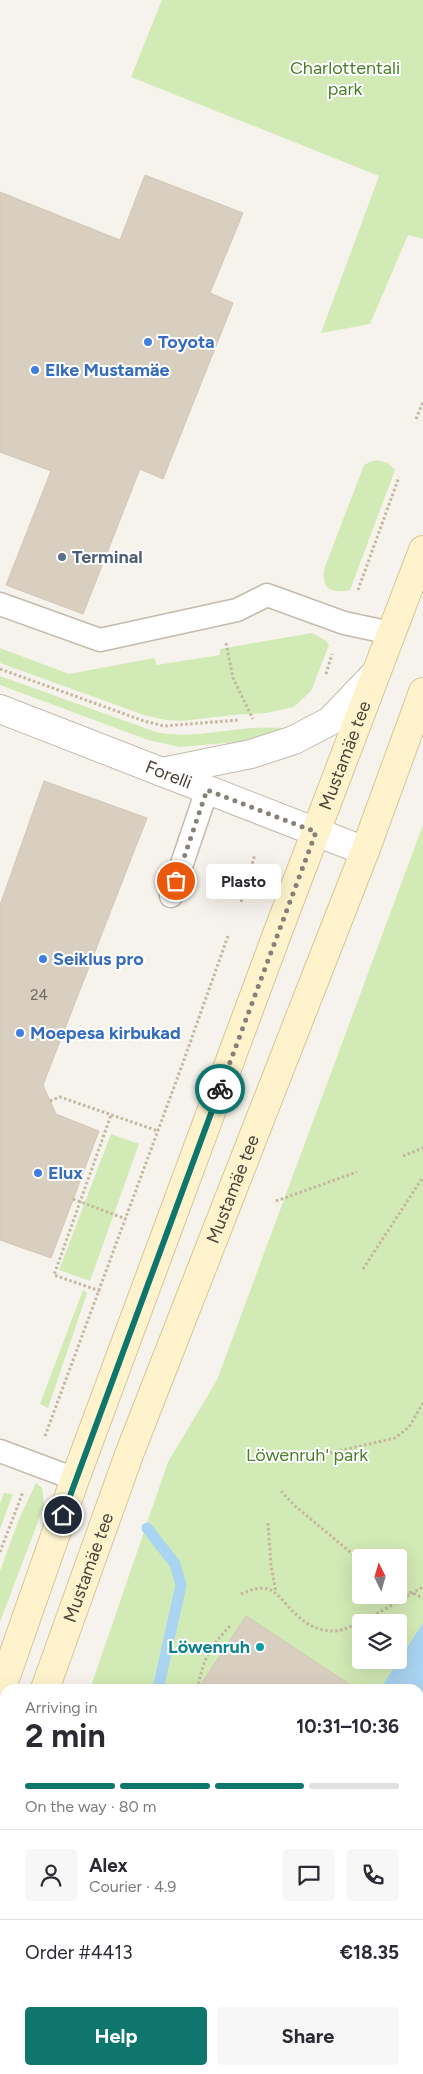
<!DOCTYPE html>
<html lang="en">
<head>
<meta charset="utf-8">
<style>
  :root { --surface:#fff; --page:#f7f7f7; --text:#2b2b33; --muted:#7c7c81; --line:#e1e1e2; --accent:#0f766e }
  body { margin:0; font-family:Figtree,sans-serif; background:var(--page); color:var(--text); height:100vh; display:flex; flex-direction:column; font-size:19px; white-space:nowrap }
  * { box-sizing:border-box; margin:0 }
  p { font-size:16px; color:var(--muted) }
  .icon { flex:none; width:28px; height:28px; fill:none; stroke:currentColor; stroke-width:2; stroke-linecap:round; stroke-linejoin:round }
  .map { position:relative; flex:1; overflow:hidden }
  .panel { position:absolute; left:0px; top:1684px; width:424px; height:391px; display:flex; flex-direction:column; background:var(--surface); border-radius:15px 15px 0 0; box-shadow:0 5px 20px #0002 }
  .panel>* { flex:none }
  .needle { width:32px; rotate:355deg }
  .buttons { position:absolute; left:352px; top:1549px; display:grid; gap:10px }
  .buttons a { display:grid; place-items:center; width:55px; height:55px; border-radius:5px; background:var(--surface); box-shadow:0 5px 20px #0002; font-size:25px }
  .pin { position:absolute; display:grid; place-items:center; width:42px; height:42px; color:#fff; margin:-21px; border:2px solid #fff; border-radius:50%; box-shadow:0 1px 5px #0007 }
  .courier { position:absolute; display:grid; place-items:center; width:50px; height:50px; margin:-25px; border:4px solid #0f766e; border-radius:50%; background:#fff; color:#222; box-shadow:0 1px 6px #0007 }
  .bubble { position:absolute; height:35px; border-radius:5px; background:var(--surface); box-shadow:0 5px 20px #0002; font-size:16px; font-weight:700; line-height:35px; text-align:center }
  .head em { font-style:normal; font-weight:700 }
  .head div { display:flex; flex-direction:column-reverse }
  .head { display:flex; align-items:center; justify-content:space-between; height:85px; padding:0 25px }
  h1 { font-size:32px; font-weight:700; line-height:38px }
  .bar { display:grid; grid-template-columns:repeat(4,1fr); gap:8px 5px; align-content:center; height:60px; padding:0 25px }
  .bar i { height:6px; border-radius:4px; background:var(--line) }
  .bar .current { background:var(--accent) }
  .bar p { grid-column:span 4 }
  .line { display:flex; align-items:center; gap:12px; padding:0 25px; border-top:1px solid var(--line) }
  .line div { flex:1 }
  .round { display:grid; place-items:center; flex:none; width:52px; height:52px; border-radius:5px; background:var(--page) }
  .primary-button { display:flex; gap:10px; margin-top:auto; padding:10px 25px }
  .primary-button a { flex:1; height:58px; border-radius:5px; background:var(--accent); color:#fff; font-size:20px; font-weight:700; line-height:58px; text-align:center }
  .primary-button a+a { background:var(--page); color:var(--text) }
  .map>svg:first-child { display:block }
</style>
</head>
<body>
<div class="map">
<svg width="423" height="2074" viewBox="0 0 423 2074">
  <rect width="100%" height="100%" fill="#f6f3ec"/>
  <path fill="#d2eab5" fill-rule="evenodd" d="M162,0H423V239L408,235L370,324L321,333L379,176L131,77Z
    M378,460L388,463L395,470L350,590C330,594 320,588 325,567L364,465L370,462Z
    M312,633L325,640L329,645L311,691L294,707L266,713L233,715L181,721L166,720L144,715L0,663V648L69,674L154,658L157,665L220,655V649Z
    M0,676L156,732C197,741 240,724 282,728L269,734L238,742L180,747L148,740L0,685Z
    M423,825V2074H0V1954L5,1939V2070H419V1689H90L168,1462L217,1380ZM361,1558H399V1595H361ZM361,1622H399V1660H361Z
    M111,1134L139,1144L90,1281L59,1270Z
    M83,1290L87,1293L48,1408L40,1404Z
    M36,1483L42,1488L44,1506L0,1622V1571L19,1519Z
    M4,1493L13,1494L0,1529V1504Z"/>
  <path fill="#a9d4f2" d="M423,1623V1753L419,1760V1689H380Z
    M256,2070H393L398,2074H263Z"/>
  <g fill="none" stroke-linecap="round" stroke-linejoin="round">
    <path stroke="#a9d4f2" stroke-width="11" d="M147,1528L175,1564L181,1585L158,1689
      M75,2074L76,2070"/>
  </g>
  <path fill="#d8cfc1" stroke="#d3c7b4" d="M145,175L243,213L210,293L233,303L163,479L140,469L83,614L6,585L51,471L0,452V192L120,240Z
    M44,781L147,818L43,1085L56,1114L99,1131L51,1258L0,1240V905Z
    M246,1616L357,1689H198Z"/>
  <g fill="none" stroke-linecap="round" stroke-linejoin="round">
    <defs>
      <path id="lane" d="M0,604L100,640L237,610L267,595L344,623L391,633
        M171,896L207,790
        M0,1451L75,1479"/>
      <g id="street">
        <path id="s1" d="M0,709L365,851"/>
        <path d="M162,772L251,754L294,740L330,721L376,673"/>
      </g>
      <g id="secondary">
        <path id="s2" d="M45,1689L130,1452L365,851L423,692"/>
        <path id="s3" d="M0,1693L75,1479L277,934L423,550"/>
        <path d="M0,1815L5,1801"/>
      </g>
    </defs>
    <use href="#lane" stroke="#c2bbae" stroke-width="25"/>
    <use href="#street" stroke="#c2bbae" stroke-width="30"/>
    <use href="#secondary" stroke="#d6c79b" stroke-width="30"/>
    <path stroke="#c4b79f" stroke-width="3" stroke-dasharray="2.5 2.5" stroke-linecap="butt" d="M416,419L423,402
      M358,590L399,477
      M226,643L233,678L253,719
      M0,669L144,721L164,726L239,720
      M326,674L332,654
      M241,902L255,854
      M50,1101L60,1097L158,1131
      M403,1156L423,1148
      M73,1199L126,1219
      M276,1201L357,1172
      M363,1269L423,1177
      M100,1291L54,1275L111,1115
      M45,1436L180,1071L228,936
      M291,1462L395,1438L409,1427L423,1403
      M281,1491L295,1506L361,1561
      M268,1523L271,1566L276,1592
      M0,1552L23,1492
      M399,1590L413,1593L423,1598
      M241,1594C248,1591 255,1588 263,1588C284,1588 294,1632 335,1631C351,1631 405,1597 423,1587
      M197,1689C204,1659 209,1647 231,1625
      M419,1793L423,1786
      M419,2030L423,2038
      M419,2058L423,2061
      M196,2070L202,2074
      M108,2074V2070"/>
    <use href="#lane" stroke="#fff" stroke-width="22"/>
    <use href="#street" stroke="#fff" stroke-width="28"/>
    <use href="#secondary" stroke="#fff3cd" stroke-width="28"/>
  </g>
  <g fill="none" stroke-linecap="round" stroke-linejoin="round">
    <path stroke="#878178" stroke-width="5" stroke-dasharray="0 9" d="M176,881L207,790L316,832L220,1089"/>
    <path stroke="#0f766e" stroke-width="6" d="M63,1515L220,1089"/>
  </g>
  <g fill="#3f7fe0" stroke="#fff" stroke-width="2">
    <circle cx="148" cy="342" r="5"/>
    <circle cx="35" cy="370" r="5"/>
    <circle cx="43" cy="959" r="5"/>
    <circle cx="20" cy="1033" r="5"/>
    <circle cx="38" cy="1173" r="5"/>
  </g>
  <circle fill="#5c6f8a" stroke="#fff" stroke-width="2" cx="62" cy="557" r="5"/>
  <circle fill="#0f9aa8" stroke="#fff" stroke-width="2" cx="260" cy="1647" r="5"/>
  <g text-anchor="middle" stroke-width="4" stroke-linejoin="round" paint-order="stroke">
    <g font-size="15" fill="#6e675b">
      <text x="39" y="1000">24</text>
    </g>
    <g font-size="18" fill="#4a7f2a" stroke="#fff">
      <text x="345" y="74">Charlottentali<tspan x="345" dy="21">park</tspan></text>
      <text x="307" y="1461">Löwenruh' park</text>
    </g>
    <g font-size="18" font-weight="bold" fill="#366cbe" stroke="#fff" text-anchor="start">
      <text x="158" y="348">Toyota</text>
      <text x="45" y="376">Elke Mustamäe</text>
      <text x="53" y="965">Seiklus pro</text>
      <text x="30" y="1039">Moepesa kirbukad</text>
      <text x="48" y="1179">Elux</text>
    </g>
    <g font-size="18" font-weight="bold" fill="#4e5e75" stroke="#fff" text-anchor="start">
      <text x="72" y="563">Terminal</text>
    </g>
    <g font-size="18" fill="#4b4439" stroke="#fff">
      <text dy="6" stroke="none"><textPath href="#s3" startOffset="999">Mustamäe tee</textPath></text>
      <text dy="6" stroke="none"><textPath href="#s1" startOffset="181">Forelli</textPath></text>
      <text dy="6" stroke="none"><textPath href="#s2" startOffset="534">Mustamäe tee</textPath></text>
      <text dy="6" stroke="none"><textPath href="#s2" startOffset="129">Mustamäe tee</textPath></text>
    </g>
    <g font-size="18" font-weight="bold" fill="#0d838f" stroke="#fff" text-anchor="end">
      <text x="250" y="1653">Löwenruh</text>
    </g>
  </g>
</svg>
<div class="buttons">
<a><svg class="needle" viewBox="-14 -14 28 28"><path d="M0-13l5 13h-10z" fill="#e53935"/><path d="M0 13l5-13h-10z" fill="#7c7c81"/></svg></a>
<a><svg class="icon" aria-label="layers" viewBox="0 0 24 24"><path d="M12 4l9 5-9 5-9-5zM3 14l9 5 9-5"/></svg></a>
</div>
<div class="pin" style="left:176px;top:881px;background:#ea580c"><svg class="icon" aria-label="bag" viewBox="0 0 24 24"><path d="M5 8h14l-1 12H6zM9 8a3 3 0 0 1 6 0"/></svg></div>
<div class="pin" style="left:63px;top:1515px;background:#1f2937"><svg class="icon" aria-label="home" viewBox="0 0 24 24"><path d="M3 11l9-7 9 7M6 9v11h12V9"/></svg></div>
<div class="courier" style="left:220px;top:1089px"><svg class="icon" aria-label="bike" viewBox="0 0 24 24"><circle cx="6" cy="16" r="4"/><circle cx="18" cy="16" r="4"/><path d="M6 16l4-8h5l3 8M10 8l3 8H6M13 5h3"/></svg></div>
<div class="bubble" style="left:206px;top:864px;width:75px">Plasto</div>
<section class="panel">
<div class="head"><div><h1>2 min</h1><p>Arriving in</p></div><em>10:31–10:36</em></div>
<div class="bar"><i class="current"></i><i class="current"></i><i class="current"></i><i></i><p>On the way · 80 m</p></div>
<div class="line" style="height:90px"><a class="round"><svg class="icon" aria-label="person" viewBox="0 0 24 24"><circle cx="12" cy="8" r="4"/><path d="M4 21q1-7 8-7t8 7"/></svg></a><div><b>Alex</b><p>Courier · 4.9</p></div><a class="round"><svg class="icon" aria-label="chat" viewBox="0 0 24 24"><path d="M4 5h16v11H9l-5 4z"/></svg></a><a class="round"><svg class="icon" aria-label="phone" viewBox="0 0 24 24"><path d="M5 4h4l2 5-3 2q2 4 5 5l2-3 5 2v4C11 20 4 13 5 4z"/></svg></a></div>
<div class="line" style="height:65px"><div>Order #4413</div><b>€18.35</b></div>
<div class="primary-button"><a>Help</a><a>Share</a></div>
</section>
</div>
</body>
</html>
